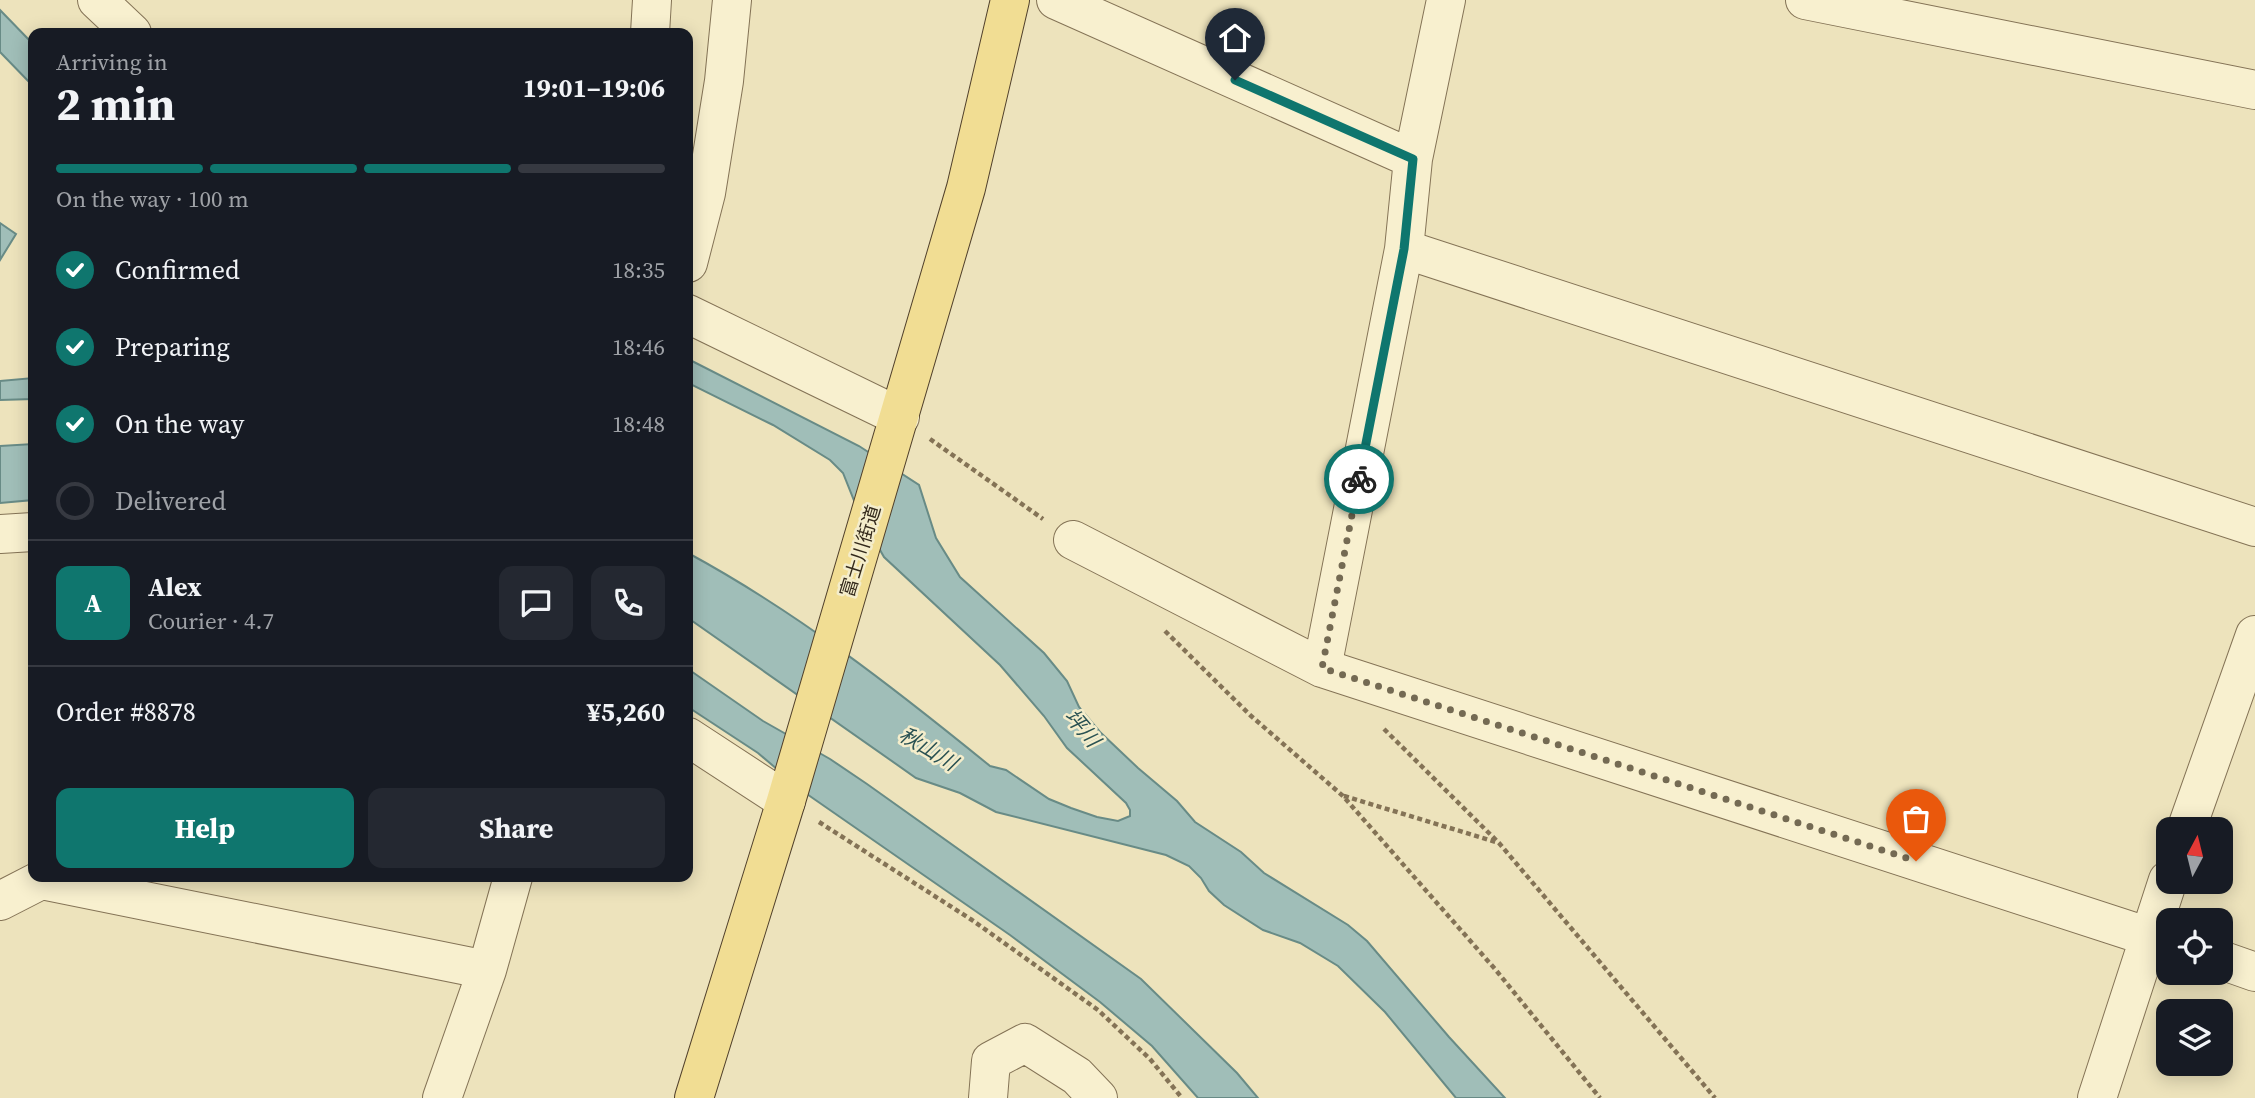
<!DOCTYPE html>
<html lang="en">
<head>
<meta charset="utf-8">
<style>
  :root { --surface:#171b24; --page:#242831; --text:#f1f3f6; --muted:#9ea1a6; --line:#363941; --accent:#0f766e }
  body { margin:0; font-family:"Source Serif 4","Noto Sans JP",serif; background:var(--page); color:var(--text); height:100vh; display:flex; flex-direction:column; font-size:26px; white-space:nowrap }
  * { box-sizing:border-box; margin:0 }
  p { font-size:23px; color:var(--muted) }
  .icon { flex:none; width:38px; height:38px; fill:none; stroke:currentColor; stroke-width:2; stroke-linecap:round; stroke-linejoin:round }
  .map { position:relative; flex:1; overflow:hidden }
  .panel { position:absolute; left:28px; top:28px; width:665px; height:854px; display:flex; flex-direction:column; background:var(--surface); border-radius:14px; box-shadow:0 4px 18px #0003 }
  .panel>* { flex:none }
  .needle { width:46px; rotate:7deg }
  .buttons { position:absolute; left:2156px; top:817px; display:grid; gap:14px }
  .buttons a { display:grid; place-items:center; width:77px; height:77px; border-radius:14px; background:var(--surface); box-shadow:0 4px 18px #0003; font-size:35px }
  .pin { position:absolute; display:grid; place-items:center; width:60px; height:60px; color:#fff; margin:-72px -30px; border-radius:50% 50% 50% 0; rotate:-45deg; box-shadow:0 0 7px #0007 }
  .pin .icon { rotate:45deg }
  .courier { position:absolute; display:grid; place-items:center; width:70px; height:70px; margin:-35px; border:5px solid #0f766e; border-radius:50%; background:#fff; color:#222; box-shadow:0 2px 9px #0007 }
  .head em { font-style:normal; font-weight:700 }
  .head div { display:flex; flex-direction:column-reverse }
  .head { display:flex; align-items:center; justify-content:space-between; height:119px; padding:0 28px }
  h1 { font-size:46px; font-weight:700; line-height:52px }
  .bar { display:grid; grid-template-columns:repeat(4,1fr); gap:10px 7px; align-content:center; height:84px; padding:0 28px }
  .bar i { height:9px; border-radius:5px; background:var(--line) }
  .bar .active { background:var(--accent) }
  .bar p { grid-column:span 4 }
  .line { display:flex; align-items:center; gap:18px; padding:0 28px; border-top:2px solid var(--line) }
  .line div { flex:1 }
  .round { display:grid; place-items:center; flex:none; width:74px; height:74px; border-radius:14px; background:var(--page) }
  ol { padding:0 28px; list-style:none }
  li { display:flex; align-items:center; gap:21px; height:77px }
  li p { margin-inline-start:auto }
  li .icon { padding:7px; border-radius:50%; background:var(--accent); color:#fff; stroke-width:4 }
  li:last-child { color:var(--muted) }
  li i { width:38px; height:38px; border:4px solid var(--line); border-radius:50% }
  .action { display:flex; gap:14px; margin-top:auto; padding:14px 28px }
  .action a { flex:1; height:80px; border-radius:14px; background:var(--accent); color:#fff; font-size:28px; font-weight:700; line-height:80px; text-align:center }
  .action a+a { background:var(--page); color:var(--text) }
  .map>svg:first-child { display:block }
</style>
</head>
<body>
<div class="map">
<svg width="2255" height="1098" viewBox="0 0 2255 1098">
  <rect width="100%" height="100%" fill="#ede3bc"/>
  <path fill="#a0beb8" stroke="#688b86" stroke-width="2" d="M0,10L33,44V86L0,52Z
    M0,223L16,234L0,260Z
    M688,359L859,446L919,485L936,538L960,577L1044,653L1067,681L1079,707L1100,732L1138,768L1177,801L1195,822L1241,852L1264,873L1348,925L1367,941L1449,1037L1505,1098H1456L1385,1012L1338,966L1300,943L1263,930L1224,905L1209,891L1201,878L1189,866L1166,855L996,812L960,793L916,778L688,618V553C797,612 894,688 990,766L1006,770L1049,799L1071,808L1097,817L1118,821L1130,816V810L1126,803L1067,748L1044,716L1000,665L884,557L859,513L843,473L830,460L773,425L688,383Z
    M33,378V399L0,400V381Z
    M33,444V500L0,503V446Z
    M688,669L763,721L830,759L867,784L1141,979L1237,1073L1258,1098H1198L1152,1046L1100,1002L1010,935L804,792L758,753L688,707Z"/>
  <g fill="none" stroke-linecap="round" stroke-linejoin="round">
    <defs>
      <path id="minor" d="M97,0L132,33
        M1056,0L1413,159
        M1805,0L2255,90
        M650,33L652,0
        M1404,249L2255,527
        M688,263L706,193L724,81L732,0
        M688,314L900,417
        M0,534L33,532
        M1073,540L1322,668L2168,943
        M1322,668L1404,249L1413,159L1446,0
        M688,737L786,801
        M2186,830L2255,635
        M0,901L41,880L487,970
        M2221,960L2255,972
        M442,1098L487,970L513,877
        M988,1098L991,1061L1025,1043L1077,1076L1098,1098
        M2097,1098L2168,880"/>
      <path id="major" d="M694,1098L786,801L966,188L1010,0"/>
    </defs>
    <use href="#minor" stroke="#847356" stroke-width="40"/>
    <use href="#major" stroke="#51402b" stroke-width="40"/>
    <path stroke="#847356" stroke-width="4.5" stroke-dasharray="5 3.5" stroke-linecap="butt" d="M930,439L1043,519
      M1165,631L1250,715L1343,796L1495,969L1600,1098
      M1384,729L1499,843L1715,1098
      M1344,796L1496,842
      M819,822L972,920L1098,1010L1150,1059L1182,1098"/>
    <use href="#minor" stroke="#f8f0cf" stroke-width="38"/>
    <use href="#major" stroke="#f1dd93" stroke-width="38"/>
  </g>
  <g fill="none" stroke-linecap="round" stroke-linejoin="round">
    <path stroke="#746a53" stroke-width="7" stroke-dasharray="0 12.6" d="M1359,479L1322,668L1916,861"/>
    <path stroke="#0f766e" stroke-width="9" d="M1235,80L1413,159L1404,249L1359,479"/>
  </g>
  <g text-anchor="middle" stroke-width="5" stroke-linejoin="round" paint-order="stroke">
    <g font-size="19" fill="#33291b" stroke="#f4edcb">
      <text transform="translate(860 551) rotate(-73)" y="7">富士川街道</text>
    </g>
    <g font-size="21" font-style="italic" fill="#2a5253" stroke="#f4edcb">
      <text transform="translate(1082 728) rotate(50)" y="7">坪川</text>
      <text transform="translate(928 749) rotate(31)" y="7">秋山川</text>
    </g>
  </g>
</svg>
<div class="buttons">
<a><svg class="needle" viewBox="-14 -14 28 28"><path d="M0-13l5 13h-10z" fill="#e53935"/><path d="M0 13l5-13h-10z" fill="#9ea1a6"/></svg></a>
<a><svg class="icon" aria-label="locate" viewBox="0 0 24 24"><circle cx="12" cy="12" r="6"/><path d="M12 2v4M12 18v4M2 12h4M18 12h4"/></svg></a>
<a><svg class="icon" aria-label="layers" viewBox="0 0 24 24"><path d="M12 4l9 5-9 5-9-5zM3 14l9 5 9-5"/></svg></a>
</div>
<div class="pin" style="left:1916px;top:861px;background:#ea580c"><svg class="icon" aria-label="bag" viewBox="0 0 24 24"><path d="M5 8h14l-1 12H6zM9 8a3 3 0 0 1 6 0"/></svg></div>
<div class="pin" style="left:1235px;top:80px;background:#1f2937"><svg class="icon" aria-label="home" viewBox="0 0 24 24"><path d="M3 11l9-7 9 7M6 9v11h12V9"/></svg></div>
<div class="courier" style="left:1359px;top:479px"><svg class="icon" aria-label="bike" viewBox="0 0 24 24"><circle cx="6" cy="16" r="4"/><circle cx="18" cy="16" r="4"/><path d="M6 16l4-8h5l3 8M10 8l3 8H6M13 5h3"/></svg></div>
<section class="panel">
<div class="head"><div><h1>2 min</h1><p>Arriving in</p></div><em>19:01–19:06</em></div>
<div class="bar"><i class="active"></i><i class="active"></i><i class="active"></i><i></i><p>On the way · 100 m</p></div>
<ol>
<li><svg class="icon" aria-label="check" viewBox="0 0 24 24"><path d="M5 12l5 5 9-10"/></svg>Confirmed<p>18:35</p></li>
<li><svg class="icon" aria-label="check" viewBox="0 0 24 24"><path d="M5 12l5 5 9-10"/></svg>Preparing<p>18:46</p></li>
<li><svg class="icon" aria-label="check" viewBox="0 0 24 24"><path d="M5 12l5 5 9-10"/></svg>On the way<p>18:48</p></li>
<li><i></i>Delivered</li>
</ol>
<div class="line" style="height:126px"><b class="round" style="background:var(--accent);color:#fff">A</b><div><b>Alex</b><p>Courier · 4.7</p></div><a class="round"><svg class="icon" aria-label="chat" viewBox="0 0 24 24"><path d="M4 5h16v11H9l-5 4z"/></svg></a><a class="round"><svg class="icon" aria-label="phone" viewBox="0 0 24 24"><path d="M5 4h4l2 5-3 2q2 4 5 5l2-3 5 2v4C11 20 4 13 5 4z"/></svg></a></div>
<div class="line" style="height:91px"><div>Order #8878</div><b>¥5,260</b></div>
<div class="action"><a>Help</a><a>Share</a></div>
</section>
</div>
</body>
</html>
